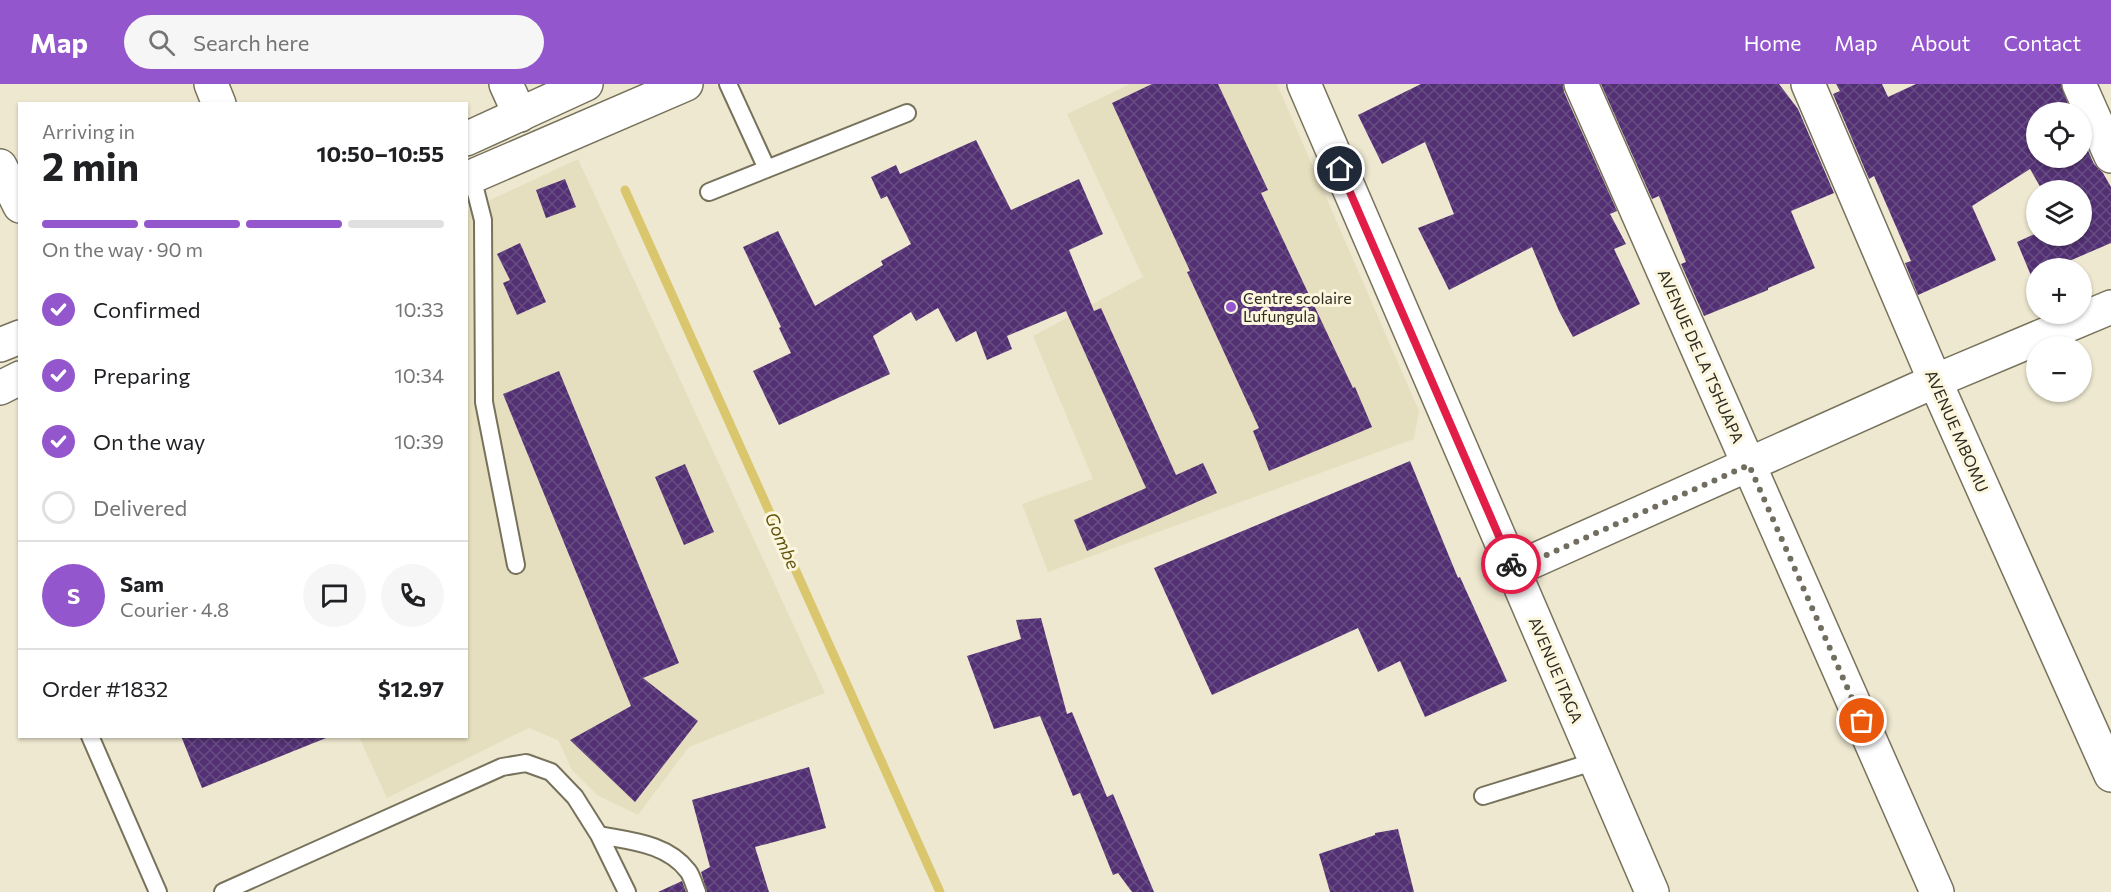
<!DOCTYPE html>
<html lang="en">
<head>
<meta charset="utf-8">
<style>
  :root { --surface:#fff; --page:#f6f6f6; --text:#202124; --muted:#757577; --line:#e0e0e0; --accent:#9356cc }
  body { margin:0; font-family:Commissioner,sans-serif; background:var(--page); color:var(--text); height:100vh; display:flex; flex-direction:column; font-size:22px; white-space:nowrap }
  * { box-sizing:border-box; margin:0 }
  p { font-size:20px; color:var(--muted) }
  .icon { flex:none; width:33px; height:33px; fill:none; stroke:currentColor; stroke-width:2; stroke-linecap:round; stroke-linejoin:round }
  .map { position:relative; flex:1; overflow:hidden }
  .sheet { position:absolute; left:18px; top:18px; width:450px; height:636px; display:flex; flex-direction:column; background:var(--surface); border-radius:0px; box-shadow:0 2px 4px #0004 }
  .sheet>* { flex:none }
  .buttons { position:absolute; left:2026px; top:18px; display:grid; gap:12px }
  .buttons a { display:grid; place-items:center; width:66px; height:66px; border-radius:50%; background:var(--surface); box-shadow:0 2px 4px #0004; font-size:30px }
  .pin { position:absolute; display:grid; place-items:center; width:51px; height:51px; color:#fff; margin:-26px; border:3px solid #fff; border-radius:50%; box-shadow:0 2px 6px #0007 }
  .courier { position:absolute; display:grid; place-items:center; width:60px; height:60px; margin:-30px; border:4px solid #e11d48; border-radius:50%; background:#fff; color:#222; box-shadow:0 2px 8px #0007 }
  .summary em { font-style:normal; font-weight:700 }
  .summary div { display:flex; flex-direction:column-reverse }
  .summary { display:flex; align-items:center; justify-content:space-between; height:102px; padding:0 24px }
  h1 { font-size:39px; font-weight:700; line-height:45px }
  .bar { display:grid; grid-template-columns:repeat(4,1fr); gap:9px 6px; align-content:center; height:72px; padding:0 24px }
  .bar i { height:8px; border-radius:4px; background:var(--line) }
  .bar .selected { background:var(--accent) }
  .bar p { grid-column:span 4 }
  .line { display:flex; align-items:center; gap:15px; padding:0 24px; border-top:2px solid var(--line) }
  .line div { flex:1 }
  .round { display:grid; place-items:center; flex:none; width:63px; height:63px; border-radius:32px; background:var(--page) }
  ol { padding:0 24px; list-style:none }
  li { display:flex; align-items:center; gap:18px; height:66px }
  li p { margin-inline-start:auto }
  li .icon { padding:6px; border-radius:50%; background:var(--accent); color:#fff; stroke-width:4 }
  li:last-child { color:var(--muted) }
  li i { width:33px; height:33px; border:3px solid var(--line); border-radius:50% }
  header { display:flex; align-items:center; gap:36px; box-sizing:border-box; height:84px; padding:0 30px; background:var(--accent); color:#fff }
  header strong { font-size:28px }
  nav { display:flex; gap:33px; margin-inline-start:auto; font-size:21px }
  .search { width:420px; height:54px; background:var(--page); display:flex; align-items:center; gap:15px; box-sizing:border-box; padding:0 21px; border-radius:33px; color:var(--muted); font-size:22px }
  .map>svg:first-child { display:block }
</style>
</head>
<body>
<header>
<strong>Map</strong>
<div class="search"><svg class="icon" aria-label="search" viewBox="0 0 24 24"><circle cx="10" cy="10" r="6"/><path d="M15 15l6 6"/></svg>Search here</div>
<nav><a>Home</a><a>Map</a><a>About</a><a>Contact</a></nav>
</header>
<div class="map">
<svg width="2111" height="808" viewBox="0 0 2111 808">
  <defs>
    <pattern id="building-cross-hatch" width="8" height="8" patternUnits="userSpaceOnUse" patternTransform="scale(1.5)"><rect width="8" height="8" fill="#523073"/><path d="M0 0l8 8M0 8l8-8" fill="none" stroke="#684d82"/></pattern>
  </defs>
  <rect width="100%" height="100%" fill="#eee8d0"/>
  <path fill="#e6dfbf" d="M1130,0H1277L1419,327L1414,355L1048,488L1022,420L1093,395L1033,252L1143,193L1067,30Z
    M578,75L825,609L689,663L638,731L597,711L572,686L558,656L529,644L387,714L359,653L466,652L467,127Z"/>
  <g fill="none" stroke-linecap="round" stroke-linejoin="round">
    <path stroke="#dac66c" stroke-width="9" d="M625,106L940,808"/>
  </g>
  <path fill="url(#building-cross-hatch)" d="M1152,0H1218L1268,106L1261,109L1353,304L1355,303L1372,343L1269,387L1253,347L1259,344L1187,188L1190,187L1112,19Z
    M1421,0H1563L1564,8L1617,127L1610,130L1626,160L1614,165L1640,220L1573,253L1559,227L1532,163L1449,206L1418,144L1454,130L1425,58L1382,80L1358,31Z
    M1601,0H1779L1798,25L1834,109L1791,127L1815,184L1768,204V206L1704,232L1681,180L1686,178L1659,112L1652,115Z
    M1836,0H1882L1888,13L1916,0H2061L2071,28H2037V74H2082V53L2094,80L2103,89L2111,103V159L2053,184H2037V192L2032,194L2017,158L2037,149V152H2082V106H2042L2030,85L1972,122L1996,176L1918,211L1905,179L1911,177L1874,92L1869,95L1833,10L1840,7Z
    M976,56L1011,126L1079,95L1103,150L1069,166L1094,227L1101,224L1176,391L1203,379L1217,409L1087,467L1074,436L1146,404L1066,227L1007,252L1012,265L987,276L976,247L956,258L938,224L916,237L911,228L873,252L890,290L779,341L753,287L791,269L779,244L781,243L743,163L778,147L815,222L883,181L881,177L911,160L887,112L881,115L871,93L896,81L900,90Z
    M565,95L576,123L546,134L536,106Z
    M520,159L546,218L517,231L503,199L510,196L497,170Z
    M559,287L679,579L643,594L698,637L635,718L570,656L631,622L503,310Z
    M1410,377L1458,494L1460,493L1507,597L1425,633L1400,577L1378,588L1358,544L1212,611L1154,484Z
    M685,380L714,448L684,461L655,393Z
    M1041,534L1067,630L1072,628L1107,713L1113,710L1154,808H1132L1118,789L1113,791L1080,709L1073,712L1040,632L994,645L967,572L1021,555L1016,536Z
    M181,652H325L326,654L202,704Z
    M809,683L826,744L755,763L769,808H707L701,788L710,783L692,716Z
    M1398,745L1414,808H1330L1319,770L1375,751V749Z
    M682,797L686,808H658Z"/>
  <g fill="none" stroke-linecap="round" stroke-linejoin="round">
    <defs>
      <path id="lane" d="M728,0L767,85
        M472,93L483,136L484,318L516,481
        M709,108L907,29
        M90,652L158,808
        M1483,712L1596,677
        M599,751C629,757 667,759 688,787C692,792 694,801 697,808
        M223,808L502,683L526,679L551,688L575,713L599,751L627,808"/>
      <path id="street" d="M211,0L219,20
        M506,0L520,31
        M1581,0L1937,808
        M1808,0L1935,297L2111,691
        M2079,0L2111,72
        M1513,486L1935,297L2111,223"/>
      <path id="secondary" d="M1304,0L1652,808
        M466,55L586,0
        M0,82L20,122
        M466,95L686,0
        M0,261L20,253
        M0,304L20,294"/>
    </defs>
    <use href="#lane" stroke="#77725c" stroke-width="20"/>
    <use href="#street" stroke="#77725c" stroke-width="36"/>
    <use href="#secondary" stroke="#77725c" stroke-width="36"/>
    <use href="#lane" stroke="#fff" stroke-width="16"/>
    <use href="#street" stroke="#fff" stroke-width="33"/>
    <use href="#secondary" stroke="#fff" stroke-width="33"/>
  </g>
  <g fill="none" stroke-linecap="round" stroke-linejoin="round">
    <path stroke="#716d5f" stroke-width="6" stroke-dasharray="0 10.8" d="M1511,480L1513,486L1749,381L1862,637"/>
    <path stroke="#e11d48" stroke-width="8" d="M1340,85L1511,480"/>
  </g>
  <circle fill="#9356cc" stroke="#fbf6dd" stroke-width="2" cx="1231" cy="223" r="6"/>
  <g text-anchor="middle" stroke-width="6" stroke-linejoin="round" paint-order="stroke">
    <g font-size="16" fill="#2d2b22" stroke="#fbf6dd" text-anchor="start">
      <text x="1243" y="220">Centre scolaire<tspan x="1243" dy="18">Lufungula</tspan></text>
    </g>
    <g font-size="16" fill="#2d2b22" stroke="#fbf6dd">
      <text transform="translate(1701 272) rotate(66)" y="6">AVENUE DE LA TSHUAPA</text>
      <text transform="translate(1957 347) rotate(66)" y="6">AVENUE MBOMU</text>
      <text transform="translate(1556 586) rotate(67)" y="6">AVENUE ITAGA</text>
    </g>
    <g font-size="18" font-style="italic" fill="#62550f" stroke="#fbf6dd">
      <text transform="translate(782 457) rotate(66)" y="6">Gombe</text>
    </g>
  </g>
</svg>
<div class="buttons">
<a><svg class="icon" aria-label="locate" viewBox="0 0 24 24"><circle cx="12" cy="12" r="6"/><path d="M12 2v4M12 18v4M2 12h4M18 12h4"/></svg></a>
<a><svg class="icon" aria-label="layers" viewBox="0 0 24 24"><path d="M12 4l9 5-9 5-9-5zM3 14l9 5 9-5"/></svg></a>
<a>+</a>
<a>−</a>
</div>
<div class="pin" style="left:1862px;top:637px;background:#ea580c"><svg class="icon" aria-label="bag" viewBox="0 0 24 24"><path d="M5 8h14l-1 12H6zM9 8a3 3 0 0 1 6 0"/></svg></div>
<div class="pin" style="left:1340px;top:85px;background:#1f2937"><svg class="icon" aria-label="home" viewBox="0 0 24 24"><path d="M3 11l9-7 9 7M6 9v11h12V9"/></svg></div>
<div class="courier" style="left:1511px;top:480px"><svg class="icon" aria-label="bike" viewBox="0 0 24 24"><circle cx="6" cy="16" r="4"/><circle cx="18" cy="16" r="4"/><path d="M6 16l4-8h5l3 8M10 8l3 8H6M13 5h3"/></svg></div>
<section class="sheet">
<div class="summary"><div><h1>2 min</h1><p>Arriving in</p></div><em>10:50–10:55</em></div>
<div class="bar"><i class="selected"></i><i class="selected"></i><i class="selected"></i><i></i><p>On the way · 90 m</p></div>
<ol>
<li><svg class="icon" aria-label="check" viewBox="0 0 24 24"><path d="M5 12l5 5 9-10"/></svg>Confirmed<p>10:33</p></li>
<li><svg class="icon" aria-label="check" viewBox="0 0 24 24"><path d="M5 12l5 5 9-10"/></svg>Preparing<p>10:34</p></li>
<li><svg class="icon" aria-label="check" viewBox="0 0 24 24"><path d="M5 12l5 5 9-10"/></svg>On the way<p>10:39</p></li>
<li><i></i>Delivered</li>
</ol>
<div class="line" style="height:108px"><b class="round" style="background:var(--accent);color:#fff">S</b><div><b>Sam</b><p>Courier · 4.8</p></div><a class="round"><svg class="icon" aria-label="chat" viewBox="0 0 24 24"><path d="M4 5h16v11H9l-5 4z"/></svg></a><a class="round"><svg class="icon" aria-label="phone" viewBox="0 0 24 24"><path d="M5 4h4l2 5-3 2q2 4 5 5l2-3 5 2v4C11 20 4 13 5 4z"/></svg></a></div>
<div class="line" style="height:78px"><div>Order #1832</div><b>$12.97</b></div>
</section>
</div>
</body>
</html>
